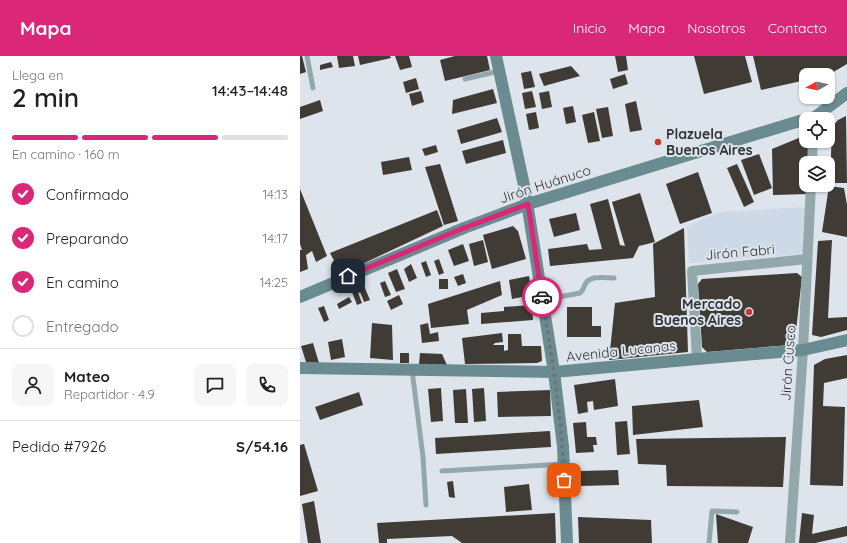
<!DOCTYPE html>
<html lang="es">
<head>
<meta charset="utf-8">
<style>
  :root { --surface:#fff; --page:#f6f6f6; --text:#202124; --muted:#757577; --line:#e0e0e0; --accent:#db2777 }
  body { margin:0; font-family:Quicksand,sans-serif; background:var(--page); color:var(--text); height:100vh; display:flex; flex-direction:column; font-size:15px; white-space:nowrap }
  * { box-sizing:border-box; margin:0 }
  p { font-size:13px; color:var(--muted) }
  .icon { flex:none; width:22px; height:22px; fill:none; stroke:currentColor; stroke-width:2; stroke-linecap:round; stroke-linejoin:round }
  .map { position:relative; flex:1; overflow:hidden }
  .side { display:flex; flex-direction:column; background:var(--surface); width:300px }
  .side>* { flex:none }
  .needle { width:26px; rotate:262deg }
  .tools { position:absolute; left:499px; top:12px; display:grid; gap:8px }
  .tools a { display:grid; place-items:center; width:36px; height:36px; border-radius:8px; background:var(--surface); box-shadow:0 1px 3px #0004; font-size:20px }
  .pin { position:absolute; display:grid; place-items:center; width:34px; height:34px; color:#fff; margin:-17px; border-radius:8px; box-shadow:0 2px 6px #0006 }
  .courier { position:absolute; display:grid; place-items:center; width:40px; height:40px; margin:-20px; border:3px solid #db2777; border-radius:50%; background:#fff; color:#222; box-shadow:0 1px 5px #0007 }
  .head em { font-style:normal; font-weight:600 }
  .head div { display:flex; flex-direction:column-reverse }
  .head { display:flex; align-items:center; justify-content:space-between; height:68px; padding:0 12px }
  h1 { font-size:26px; font-weight:600; line-height:30px }
  .bar { display:grid; grid-template-columns:repeat(4,1fr); gap:6px 4px; align-content:center; height:48px; padding:0 12px }
  .bar i { height:5px; border-radius:3px; background:var(--line) }
  .bar .selected { background:var(--accent) }
  .bar p { grid-column:span 4 }
  .line { display:flex; align-items:center; gap:10px; padding:0 12px; border-top:1px solid var(--line) }
  .line div { flex:1 }
  .round { display:grid; place-items:center; flex:none; width:42px; height:42px; border-radius:8px; background:var(--page) }
  ol { padding:0 12px; list-style:none }
  li { display:flex; align-items:center; gap:12px; height:44px }
  li p { margin-inline-start:auto }
  li .icon { padding:4px; border-radius:50%; background:var(--accent); color:#fff; stroke-width:4 }
  li:last-child { color:var(--muted) }
  li i { width:22px; height:22px; border:2px solid var(--line); border-radius:50% }
  header { display:flex; align-items:center; gap:24px; box-sizing:border-box; height:56px; padding:0 20px; background:var(--accent); color:#fff }
  header strong { font-size:19px }
  nav { display:flex; gap:22px; margin-inline-start:auto; font-size:14px }
  main { display:flex; flex:1; min-height:0 }
  .map>svg:first-child { display:block }
</style>
</head>
<body>
<header>
<strong>Mapa</strong>
<nav><a>Inicio</a><a>Mapa</a><a>Nosotros</a><a>Contacto</a></nav>
</header>
<main>
<section class="side">
<div class="head"><div><h1>2 min</h1><p>Llega en</p></div><em>14:43–14:48</em></div>
<div class="bar"><i class="selected"></i><i class="selected"></i><i class="selected"></i><i></i><p>En camino · 160 m</p></div>
<ol>
<li><svg class="icon" aria-label="check" viewBox="0 0 24 24"><path d="M5 12l5 5 9-10"/></svg>Confirmado<p>14:13</p></li>
<li><svg class="icon" aria-label="check" viewBox="0 0 24 24"><path d="M5 12l5 5 9-10"/></svg>Preparando<p>14:17</p></li>
<li><svg class="icon" aria-label="check" viewBox="0 0 24 24"><path d="M5 12l5 5 9-10"/></svg>En camino<p>14:25</p></li>
<li><i></i>Entregado</li>
</ol>
<div class="line" style="height:72px"><a class="round"><svg class="icon" aria-label="person" viewBox="0 0 24 24"><circle cx="12" cy="8" r="4"/><path d="M4 21q1-7 8-7t8 7"/></svg></a><div><b>Mateo</b><p>Repartidor · 4.9</p></div><a class="round"><svg class="icon" aria-label="chat" viewBox="0 0 24 24"><path d="M4 5h16v11H9l-5 4z"/></svg></a><a class="round"><svg class="icon" aria-label="phone" viewBox="0 0 24 24"><path d="M5 4h4l2 5-3 2q2 4 5 5l2-3 5 2v4C11 20 4 13 5 4z"/></svg></a></div>
<div class="line" style="height:52px"><div>Pedido #7926</div><b>S/54.16</b></div>
</section>
<div class="map">
<svg width="547" height="487" viewBox="0 0 547 487">
  <rect width="100%" height="100%" fill="#dde4ec"/>
  <path fill="#cdd9e6" d="M507,151L504,193L500,198L389,207L387,170L419,156Z"/>
  <path fill="#413b35" d="M0,0H2L6,16L0,18Z
    M37,0H53L55,10L39,12Z
    M58,0H90L91,2L60,9Z
    M95,0H109L112,11L100,14Z
    M155,0H187L190,14L145,25L140,4Z
    M315,0H326L328,14L318,16Z
    M394,0H445L452,26L404,38Z
    M453,0H547V8L530,18L506,19V24L461,34Z
    M31,6L33,11L20,14V9Z
    M271,10L280,20L244,30L239,18Z
    M231,15L235,31L224,33L221,17Z
    M325,18L328,28L313,33L310,23Z
    M116,22L119,33L106,37L103,26Z
    M193,33L197,47L152,58L153,44Z
    M121,35L124,46L112,50L109,38Z
    M232,35L236,51L225,53L222,37Z
    M249,35L252,51L242,53L239,37Z
    M20,44L23,55L0,63V51Z
    M336,45L342,74L330,76L325,48Z
    M273,50L276,66L266,68L263,52Z
    M308,51L313,80L302,82L296,53Z
    M236,56L239,72L229,74L226,58Z
    M294,56L300,85L288,87L282,59Z
    M546,60L547,127H530L532,71L538,64Z
    M197,62L202,76L161,88L157,74Z
    M506,79V85H508V107H506V129L509,138L473,139L472,93Z
    M203,84L206,97L166,108L162,95Z
    M136,89L138,96L125,100L122,93Z
    M459,98L472,132L454,139L441,104Z
    M109,101L112,114L83,119L81,106Z
    M140,108L158,165L144,169L125,111Z
    M437,108L454,146L444,151L427,112Z
    M398,116L412,157L380,168L366,128Z
    M529,130L544,132L547,149V181L522,176Z
    M0,133L27,200L16,206L12,195L6,199L8,213L0,216V194H2L0,188Z
    M340,137L355,186L339,190L333,202L250,210L248,193L287,188L289,194L302,193L290,148L308,143L320,189L325,190L312,146Z
    M137,154L143,170L41,218L30,197Z
    M276,157L280,174L254,181L249,163Z
    M213,170L218,175L226,203L192,213L183,179Z
    M384,172L388,296L309,304L315,247L355,241L353,188Z
    M183,184L188,206L174,210L169,188Z
    M532,184L528,262L547,261V274L521,281L512,279L518,185Z
    M163,188L169,205L154,210L148,194Z
    M139,203L144,217L139,219L134,205Z
    M126,205L131,219L126,221L121,207Z
    M111,208L117,222L109,226L104,213Z
    M97,213L105,233L96,236L88,217Z
    M497,217L502,221L495,284L490,289L407,296L402,291L398,228L402,223Z
    M163,218L166,227L158,230L154,221Z
    M229,220L232,239L212,243L209,224Z
    M139,223H148V233H139Z
    M85,225L91,239L85,241L80,227Z
    M200,225L202,239L167,254L169,268L131,272L128,248Z
    M64,230L70,244L64,246L59,233Z
    M57,234L62,247L57,249L52,236Z
    M99,239L103,248L91,254L87,245Z
    M49,241L52,246L39,253L37,248Z
    M232,249L233,264L181,268V257L204,255V251Z
    M24,250L29,264L24,266L18,252Z
    M267,251H292V270H301V281H267Z
    M72,267L92,269L93,304L70,302Z
    M128,267L130,278L138,276L139,285L122,287L120,269Z
    M202,277L203,286L195,287L193,289H204V295L208,294V278H221L222,290H241L242,305L237,307L165,308L162,282Z
    M42,283L45,301L31,304L28,286Z
    M13,287L19,307L6,306L1,290Z
    M100,297H109V307H100Z
    M120,297L142,298L147,309L119,308Z
    M547,299V322L524,327L523,350L545,351L543,430L510,429L514,309L525,303Z
    M315,323L318,350L294,354L293,345L287,346L288,356L278,358L274,329Z
    M141,332L143,365L131,366L128,333Z
    M184,332L186,365L174,366L172,333Z
    M166,333L168,367H155L153,334Z
    M250,334L251,360L198,361L197,336Z
    M59,336L63,349L20,364L15,351Z
    M399,344L403,371L333,379L332,350Z
    M327,365L330,398L317,399L315,366Z
    M286,366L287,381H296L297,389H293L294,396L276,397L273,367Z
    M250,375L251,391L136,398L135,382Z
    M486,381L483,431L367,430L366,409L338,408L336,383Z
    M4,388L18,435L0,440V389Z
    M318,414L319,429L280,430V415Z
    M153,425L155,442L149,441L147,426Z
    M229,428L232,454L206,456L204,431Z
    M14,445L21,487H8L2,448Z
    M255,457L256,487H162L152,480L87,483V487H79L77,467Z
    M502,457L514,459L512,478L547,470V480L515,487H499Z
    M416,458L453,471L448,487H418Z
    M278,461L351,464L352,487H279Z"/>
  <g fill="none" stroke-linecap="round" stroke-linejoin="round">
    <path stroke="#92a8ab" stroke-width="5" d="M7,0L13,32
      M165,23L199,15
      M243,244L280,237C284,234 283,231 286,227C291,219 306,222 314,222
      M112,314L123,401L126,449
      M142,415L264,408
      M409,487L412,455L437,456"/>
    <path stroke="#92a8ab" stroke-width="10" d="M512,107L513,85
      M397,303L392,215L507,203
      M490,487L503,294L511,129"/>
    <path stroke="#6a8b8f" stroke-width="12" d="M196,0L225,134L254,316L263,391L267,487
      M507,63L515,61L547,37
      M0,241L164,172L228,148L506,63
      M0,312L254,316L397,303L503,294L547,284"/>
  </g>
  <g fill="none" stroke-linecap="round" stroke-linejoin="round">
    <path stroke="#6d7276" stroke-width="4" stroke-dasharray="0 7.2" d="M242,241C252,302 262,362 264,424"/>
    <path stroke="#db2777" stroke-width="5" d="M48,220L164,172L228,148L242,241"/>
  </g>
  <g fill="#c73931" stroke="#dde4ec" stroke-width="1.5">
    <circle cx="358" cy="86" r="4"/>
    <circle cx="449" cy="256" r="4"/>
  </g>
  <g text-anchor="middle" stroke-width="4" stroke-linejoin="round" paint-order="stroke">
    <g font-size="14" font-weight="bold" fill="#313437" stroke="#dde4ec" text-anchor="start">
      <text x="366" y="83">Plazuela<tspan x="366" dy="16">Buenos Aires</tspan></text>
      <text x="441" y="253" text-anchor="end">Mercado<tspan x="441" dy="16">Buenos Aires</tspan></text>
    </g>
    <g font-size="14" fill="#313437" stroke="#dde4ec">
      <text transform="translate(245 128) rotate(-18)" y="5">Jirón Huánuco</text>
      <text transform="translate(440 196) rotate(-5)" y="5">Jirón Fabri</text>
      <text transform="translate(321 295) rotate(-6)" y="5">Avenida Lucanas</text>
      <text transform="translate(488 307) rotate(-86)" y="5">Jirón Cusco</text>
    </g>
  </g>
</svg>
<div class="tools">
<a><svg class="needle" viewBox="-14 -14 28 28"><path d="M0-13l5 13h-10z" fill="#e53935"/><path d="M0 13l5-13h-10z" fill="#757577"/></svg></a>
<a><svg class="icon" aria-label="locate" viewBox="0 0 24 24"><circle cx="12" cy="12" r="6"/><path d="M12 2v4M12 18v4M2 12h4M18 12h4"/></svg></a>
<a><svg class="icon" aria-label="layers" viewBox="0 0 24 24"><path d="M12 4l9 5-9 5-9-5zM3 14l9 5 9-5"/></svg></a>
</div>
<div class="pin" style="left:264px;top:424px;background:#ea580c"><svg class="icon" aria-label="bag" viewBox="0 0 24 24"><path d="M5 8h14l-1 12H6zM9 8a3 3 0 0 1 6 0"/></svg></div>
<div class="pin" style="left:48px;top:220px;background:#1f2937"><svg class="icon" aria-label="home" viewBox="0 0 24 24"><path d="M3 11l9-7 9 7M6 9v11h12V9"/></svg></div>
<div class="courier" style="left:242px;top:241px"><svg class="icon" aria-label="car" viewBox="0 0 24 24"><path d="M5 17H2v-5l4-1 3-4h7l3 4 3 1v5h-3M9 17h6M6 11h13"/><circle cx="7" cy="17" r="2"/><circle cx="17" cy="17" r="2"/></svg></div>
</div>
</main>
</body>
</html>
